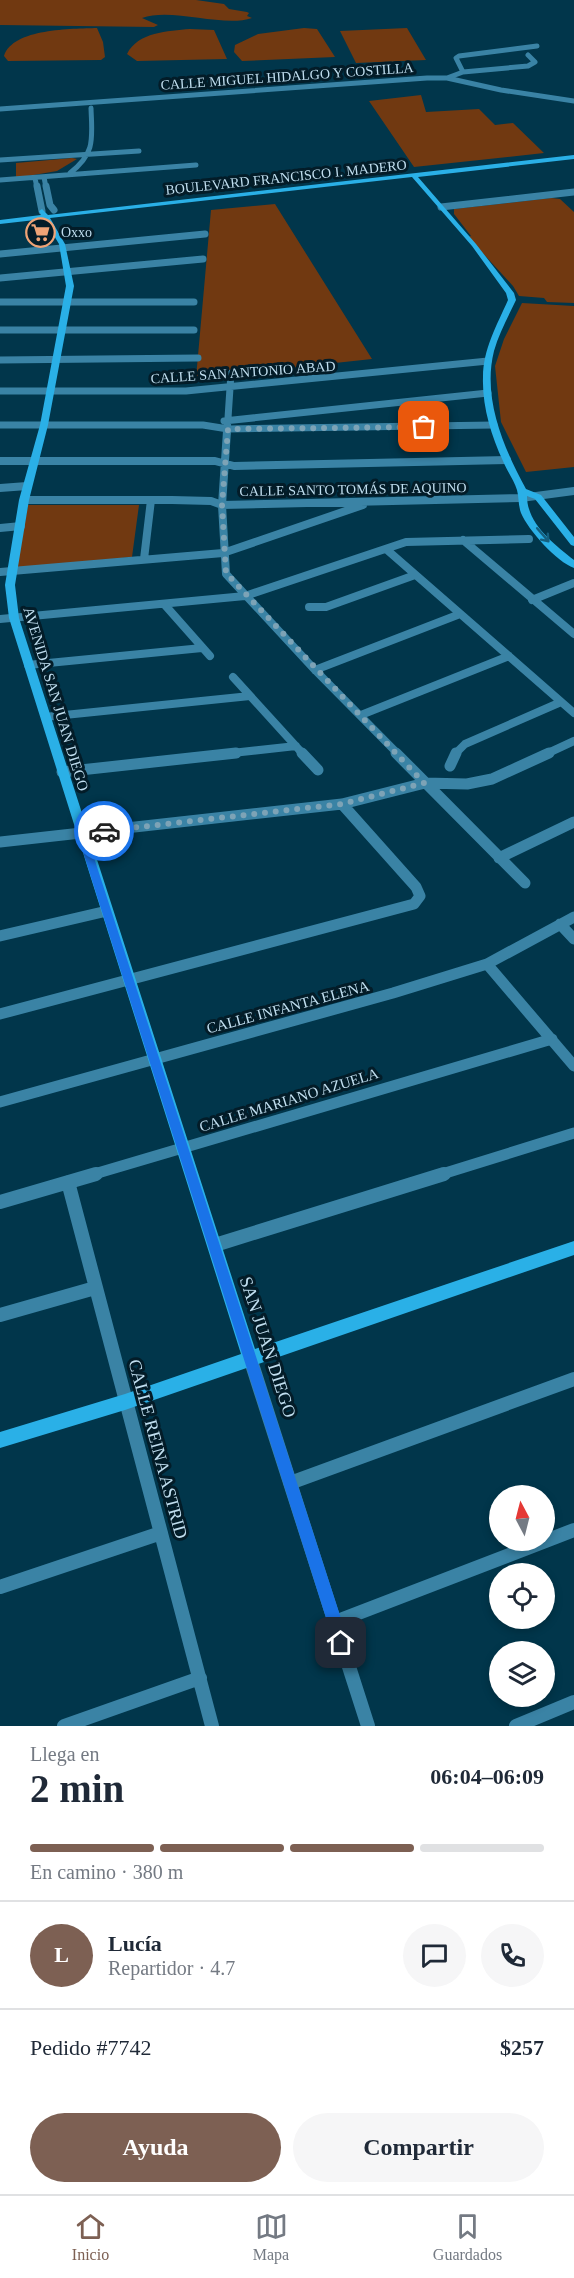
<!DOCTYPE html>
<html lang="es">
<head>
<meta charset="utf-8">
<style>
  :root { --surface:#fff; --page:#f6f6f7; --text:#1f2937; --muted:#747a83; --line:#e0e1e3; --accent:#7d6053 }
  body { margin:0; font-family:Georgia,serif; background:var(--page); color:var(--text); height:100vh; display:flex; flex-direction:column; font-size:22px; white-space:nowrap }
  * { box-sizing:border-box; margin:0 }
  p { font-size:20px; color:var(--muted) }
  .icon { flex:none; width:33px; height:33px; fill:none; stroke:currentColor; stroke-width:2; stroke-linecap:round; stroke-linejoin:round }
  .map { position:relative; height:1726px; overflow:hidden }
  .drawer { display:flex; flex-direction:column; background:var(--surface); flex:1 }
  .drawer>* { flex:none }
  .needle { width:39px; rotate:353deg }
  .tools { position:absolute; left:489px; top:1485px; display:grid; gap:12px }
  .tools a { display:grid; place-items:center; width:66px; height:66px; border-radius:50%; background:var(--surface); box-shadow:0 3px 9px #0003; font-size:30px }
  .pin { position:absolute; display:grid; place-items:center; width:51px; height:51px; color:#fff; margin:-26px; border-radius:12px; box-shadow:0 3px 9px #0006 }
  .courier { position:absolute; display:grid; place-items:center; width:60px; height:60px; margin:-30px; border:4px solid #1a73e8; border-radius:50%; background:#fff; color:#222; box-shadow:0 2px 8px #0007 }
  .head em { font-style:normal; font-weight:700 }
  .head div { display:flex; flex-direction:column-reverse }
  .head { display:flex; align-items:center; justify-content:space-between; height:102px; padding:0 30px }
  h1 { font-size:39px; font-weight:700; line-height:45px }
  .bar { display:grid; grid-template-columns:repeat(4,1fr); gap:9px 6px; align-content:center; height:72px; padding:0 30px }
  .bar i { height:8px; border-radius:4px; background:var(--line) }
  .bar .on { background:var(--accent) }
  .bar p { grid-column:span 4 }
  .line { display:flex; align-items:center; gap:15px; padding:0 30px; border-top:2px solid var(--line) }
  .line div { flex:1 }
  .round { display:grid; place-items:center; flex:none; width:63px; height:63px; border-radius:32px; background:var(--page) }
  .action { display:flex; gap:12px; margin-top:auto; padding:12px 30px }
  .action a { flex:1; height:69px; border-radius:36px; background:var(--accent); color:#fff; font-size:24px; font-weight:700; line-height:69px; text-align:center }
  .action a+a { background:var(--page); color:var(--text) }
  .menu { display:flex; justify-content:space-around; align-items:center; height:84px; border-top:2px solid var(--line); background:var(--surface); font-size:16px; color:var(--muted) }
  .menu a { display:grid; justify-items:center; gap:3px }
  .menu .on { color:var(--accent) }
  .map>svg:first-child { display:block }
</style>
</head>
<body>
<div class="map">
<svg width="574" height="1726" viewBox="0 0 574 1726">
  <rect width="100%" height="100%" fill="#01364b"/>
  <path fill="#713911" d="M0,0H196L224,4L229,9L247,12L249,13L247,16L252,18C223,28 172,7 142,18L158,25L154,27L0,25Z
    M97,28L103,42L105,57L101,60L8,61L4,56C13,28 72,29 97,28Z
    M304,28L317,29L335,57L242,61L234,52L235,45L258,34Z
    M407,28L426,60L356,63L340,31Z
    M190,29L214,30L227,59L137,61L127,54C138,32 168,31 190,29Z
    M421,95L426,112L479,109L495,125L513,123L544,153L414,167L369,101Z
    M72,158L77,159L57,171L16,178V163Z
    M551,198L560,199L574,212V303L547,302L544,298L519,296L513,286L468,237L471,236L454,214V209Z
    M275,204L372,359L196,378L211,210Z
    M522,303L574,306V467L526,472L501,422L495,366L504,339Z
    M28,505H139L132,557L17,568Z"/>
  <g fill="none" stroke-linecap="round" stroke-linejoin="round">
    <path stroke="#3a83a5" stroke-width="5" d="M463,72L456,58L459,56L537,46
      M447,78L463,72L528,66L535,62L528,55
      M0,109L427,78H447L501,90L574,101
      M0,160L139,151
      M70,173C96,153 92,138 91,108
      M44,177L46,188
      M35,178L37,188
      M0,180L196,165"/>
    <path stroke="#3a83a5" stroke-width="7" d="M37,186L42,211
      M46,186L50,205L54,210
      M441,207L574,192
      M0,254L205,234
      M0,278L203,259
      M0,302H194
      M0,330H194
      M0,360L198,358
      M0,391H186L488,361
      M224,421L488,393
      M0,425H203L228,429L494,425
      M227,433L231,373"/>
    <path stroke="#3a83a5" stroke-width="8" d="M227,431L222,505L226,574L315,670L398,754
      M0,461H215L234,466L507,460
      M0,488L27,486
      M24,500H172L211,501L222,505L521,498L574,491
      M0,528L21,526
      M463,540L574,634
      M386,549L574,713
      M144,559L151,500
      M0,572L223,553L363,505
      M532,600L574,583
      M164,604L210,656
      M309,607H326L415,575
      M0,619L245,596L406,542L529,539
      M28,665L202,648
      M315,670L460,614
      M233,677L303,754
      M361,715L509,656
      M45,717L250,696
      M223,754L296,746
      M455,754L465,744L561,702
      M546,754L574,741"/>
    <path stroke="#3a83a5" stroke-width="11" d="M302,753L318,770
      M396,753L525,883
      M450,766L456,753
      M62,772L236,753
      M0,842L342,804L425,783L467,784L492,779L549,753
      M499,858L574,822
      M560,924L574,939
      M0,936L107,911
      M487,964L574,1066
      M0,1014L414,904L420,896L416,887L342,804
      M0,1102L393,993L487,964L574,917
      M91,1175L552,1039
      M439,1175L574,1133"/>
    <path stroke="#3a83a5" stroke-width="14" d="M68,1182L212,1726
      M0,1202L96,1174
      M215,1245L444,1174
      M0,1315L95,1288
      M250,1358L368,1726
      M290,1483L574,1379
      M0,1587L161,1533
      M335,1622L574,1530
      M64,1726L200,1678
      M516,1726L574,1702"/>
    <path fill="#2ab0e7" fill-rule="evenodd" d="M574,155V159L418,177L476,244L514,293L516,300C508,317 499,333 494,351C482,398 504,449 526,489L541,495L574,537V546L571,545L535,499L527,496C527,524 554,544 574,560V568C557,562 528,530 521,513C518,505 519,497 517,490C514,480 507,471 503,461C491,435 482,406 483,377C483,349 497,325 508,300L506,293L472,246L412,177L50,218L65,244L74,286L48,425L29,500L15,585L19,618L255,1349L574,1241V1255L125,1410L0,1448V1432L125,1394L241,1354L9,618L5,585L19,500L40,425L66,286L59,244L44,219L0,224V220L41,215L39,211L42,209L48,215Z"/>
  </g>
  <defs><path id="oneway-shaft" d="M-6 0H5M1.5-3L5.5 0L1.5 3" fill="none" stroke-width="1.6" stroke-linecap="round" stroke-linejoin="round" transform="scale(1.5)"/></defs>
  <use stroke="#155f7e" href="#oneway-shaft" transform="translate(543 535) rotate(49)"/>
  <path fill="#1a73e8" d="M104,827L107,828V833L87,836L349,1643L347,1648L341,1650L336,1648L334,1643L77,833L81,830Z"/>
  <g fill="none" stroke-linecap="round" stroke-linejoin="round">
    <path stroke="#7da3b6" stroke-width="6" stroke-dasharray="0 10.8" d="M104,831L342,804L424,783L226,573L222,505L228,429L424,427"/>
  </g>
  <defs>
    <symbol id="supermarket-ring" viewBox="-11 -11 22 22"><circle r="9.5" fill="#031c28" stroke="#efa376" stroke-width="1.5"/><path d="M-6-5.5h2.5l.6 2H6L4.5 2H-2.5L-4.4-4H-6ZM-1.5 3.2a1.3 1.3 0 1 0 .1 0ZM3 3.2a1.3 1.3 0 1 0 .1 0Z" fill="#efa376"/></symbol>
  </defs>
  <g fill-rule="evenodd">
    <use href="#supermarket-ring" x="24" y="216" width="33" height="33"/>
  </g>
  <g text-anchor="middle" stroke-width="6" stroke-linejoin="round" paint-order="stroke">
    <g font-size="14" fill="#c0deef" stroke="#031c28">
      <text transform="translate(287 76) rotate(-4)" y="5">CALLE MIGUEL HIDALGO Y COSTILLA</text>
      <text transform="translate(286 177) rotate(-6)" y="5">BOULEVARD FRANCISCO I. MADERO</text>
      <text transform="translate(243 372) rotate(-4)" y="5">CALLE SAN ANTONIO ABAD</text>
      <text transform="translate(353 489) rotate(-1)" y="5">CALLE SANTO TOMÁS DE AQUINO</text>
    </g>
    <g font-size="14" fill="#c0deef" stroke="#031c28" text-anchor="start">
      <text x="61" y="237">Oxxo</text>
    </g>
    <g font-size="15" fill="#c0deef" stroke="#031c28">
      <text transform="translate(56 699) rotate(73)" y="5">AVENIDA SAN JUAN DIEGO</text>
      <text transform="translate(288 1007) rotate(-15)" y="5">CALLE INFANTA ELENA</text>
      <text transform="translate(289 1100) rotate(-17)" y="5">CALLE MARIANO AZUELA</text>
    </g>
    <g font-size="18" fill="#c0deef" stroke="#031c28">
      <text transform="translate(268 1347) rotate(72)" y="6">SAN JUAN DIEGO</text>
      <text transform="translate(158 1449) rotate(75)" y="6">CALLE REINA ASTRID</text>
    </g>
  </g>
</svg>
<div class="tools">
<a><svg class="needle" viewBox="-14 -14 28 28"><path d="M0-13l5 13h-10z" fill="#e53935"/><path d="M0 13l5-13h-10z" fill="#747a83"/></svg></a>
<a><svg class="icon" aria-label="locate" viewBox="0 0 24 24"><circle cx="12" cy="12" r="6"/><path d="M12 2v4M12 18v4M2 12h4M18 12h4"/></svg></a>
<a><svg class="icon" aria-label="layers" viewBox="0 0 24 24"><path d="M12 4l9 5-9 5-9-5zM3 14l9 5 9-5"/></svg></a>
</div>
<div class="pin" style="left:424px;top:427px;background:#ea580c"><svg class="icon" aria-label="bag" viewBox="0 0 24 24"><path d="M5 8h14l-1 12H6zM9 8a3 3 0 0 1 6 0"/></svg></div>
<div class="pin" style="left:341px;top:1643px;background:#1f2937"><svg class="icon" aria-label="home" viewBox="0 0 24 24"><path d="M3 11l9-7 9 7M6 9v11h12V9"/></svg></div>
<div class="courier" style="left:104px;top:831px"><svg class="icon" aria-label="car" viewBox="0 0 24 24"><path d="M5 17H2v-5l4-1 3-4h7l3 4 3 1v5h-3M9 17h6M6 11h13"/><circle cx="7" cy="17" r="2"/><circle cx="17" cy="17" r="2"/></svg></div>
</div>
<section class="drawer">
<div class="head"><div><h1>2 min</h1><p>Llega en</p></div><em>06:04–06:09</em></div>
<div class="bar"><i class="on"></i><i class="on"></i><i class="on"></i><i></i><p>En camino · 380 m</p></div>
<div class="line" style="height:108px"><b class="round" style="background:var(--accent);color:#fff">L</b><div><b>Lucía</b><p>Repartidor · 4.7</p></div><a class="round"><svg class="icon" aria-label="chat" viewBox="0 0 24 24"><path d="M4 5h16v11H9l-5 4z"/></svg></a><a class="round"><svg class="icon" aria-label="phone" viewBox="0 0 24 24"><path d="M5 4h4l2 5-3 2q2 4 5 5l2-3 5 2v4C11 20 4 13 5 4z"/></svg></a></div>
<div class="line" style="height:78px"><div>Pedido #7742</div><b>$257</b></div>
<div class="action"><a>Ayuda</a><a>Compartir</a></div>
</section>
<nav class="menu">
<a class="on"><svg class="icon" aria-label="home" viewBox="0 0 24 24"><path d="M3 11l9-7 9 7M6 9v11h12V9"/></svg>Inicio</a>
<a><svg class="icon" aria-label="map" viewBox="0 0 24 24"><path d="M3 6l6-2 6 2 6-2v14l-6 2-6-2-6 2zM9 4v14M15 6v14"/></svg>Mapa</a>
<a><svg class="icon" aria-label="saved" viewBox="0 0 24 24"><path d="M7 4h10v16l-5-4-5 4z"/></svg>Guardados</a>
</nav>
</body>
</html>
